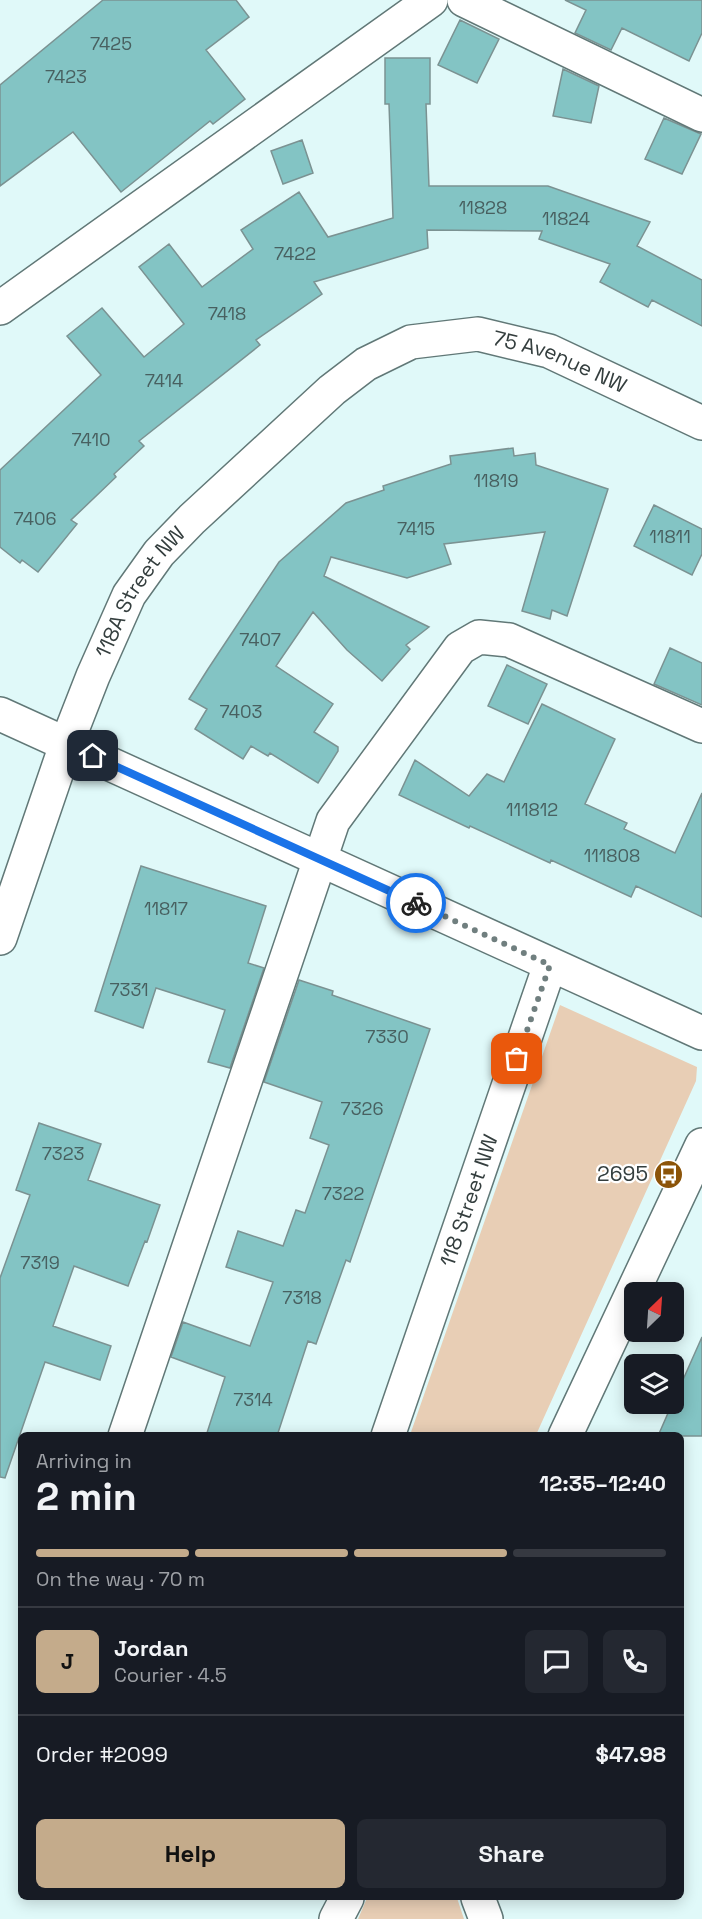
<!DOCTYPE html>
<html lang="en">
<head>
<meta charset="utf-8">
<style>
  :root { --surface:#171b24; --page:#242831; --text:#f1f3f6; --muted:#9ea1a6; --line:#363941; --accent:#c4ab8b }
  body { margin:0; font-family:"Space Grotesk",sans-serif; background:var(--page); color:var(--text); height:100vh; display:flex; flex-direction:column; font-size:22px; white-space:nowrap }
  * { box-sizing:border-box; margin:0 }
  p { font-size:20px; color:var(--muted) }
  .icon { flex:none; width:33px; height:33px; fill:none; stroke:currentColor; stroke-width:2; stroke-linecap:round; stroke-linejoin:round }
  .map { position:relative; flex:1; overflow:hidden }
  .panel { position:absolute; left:18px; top:1432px; width:666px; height:468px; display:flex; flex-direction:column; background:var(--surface); border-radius:9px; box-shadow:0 3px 15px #0003 }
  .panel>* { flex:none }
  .needle { width:39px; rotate:25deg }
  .fabs { position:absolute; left:624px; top:1282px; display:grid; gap:12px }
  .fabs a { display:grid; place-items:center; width:60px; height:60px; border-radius:9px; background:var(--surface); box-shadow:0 3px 15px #0003; font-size:30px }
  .pin { position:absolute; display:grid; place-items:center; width:51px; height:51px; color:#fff; margin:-26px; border-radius:12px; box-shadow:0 3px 9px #0006 }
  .courier { position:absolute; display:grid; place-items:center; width:60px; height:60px; margin:-30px; border:4px solid #1a73e8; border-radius:50%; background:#fff; color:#222; box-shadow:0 2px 8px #0007 }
  .summary em { font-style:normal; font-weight:600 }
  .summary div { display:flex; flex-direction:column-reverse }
  .summary { display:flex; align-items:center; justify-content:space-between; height:102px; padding:0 18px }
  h1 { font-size:39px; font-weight:600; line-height:45px }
  .bar { display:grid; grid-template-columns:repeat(4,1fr); gap:9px 6px; align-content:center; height:72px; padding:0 18px }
  .bar i { height:8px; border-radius:4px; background:var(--line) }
  .bar .active { background:var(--accent) }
  .bar p { grid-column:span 4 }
  .line { display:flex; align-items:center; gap:15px; padding:0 18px; border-top:2px solid var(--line) }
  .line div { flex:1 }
  .round { display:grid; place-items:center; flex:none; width:63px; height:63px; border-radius:9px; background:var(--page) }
  .button { display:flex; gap:12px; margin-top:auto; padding:12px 18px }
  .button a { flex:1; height:69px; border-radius:9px; background:var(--accent); color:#111; font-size:24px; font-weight:600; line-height:69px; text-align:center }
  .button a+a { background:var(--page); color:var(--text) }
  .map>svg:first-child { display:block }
</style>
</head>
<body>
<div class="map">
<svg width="702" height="1919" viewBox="0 0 702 1919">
  <rect width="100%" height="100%" fill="#e0f9f9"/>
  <path fill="#e8ceb5" d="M560,1005L697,1067L696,1081L536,1435H410Z
    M367,1898H457L464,1919H358Z"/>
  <path fill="#83c4c4" stroke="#7b9292" stroke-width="1.5" d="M103,0H236L249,17L206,50L245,99L213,124L210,121L121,192L73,132L0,186V85Z
    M565,0H702V33L689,61L622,28L611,50L575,33L586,10Z
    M460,20L499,39L477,83L438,65Z
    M385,58H430V104H426L429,186H548L650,222L637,246L702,280V326L652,300L648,307L600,282L610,264L539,239L542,231L427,230L428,248L314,282L322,294L256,340L260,345L139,441L144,446L114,474L116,477L71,520L77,524L38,572L22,560L20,563L0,547V470L101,375L67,336L102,308L144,357L184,324L139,267L169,244L202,287L253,249L241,230L299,192L328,237L393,218L389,104H385Z
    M563,69L599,86L591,123L553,116Z
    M664,118L701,134L682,174L645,159Z
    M302,140L313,173L283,184L271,151Z
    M513,448L514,456L535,453L536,465L608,489L567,616L552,610L550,619L522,611L545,532L444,544L451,564L407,578L331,557L324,576L429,627L406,645L410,649L382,681L347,650L313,612L276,666L333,704L314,732L338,747V751L318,783L270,753L268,756L251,746L243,759L195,729L207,709L189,699L208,669L279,562L346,503L384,490L383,486L451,464L450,456Z
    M654,505L702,529V554L692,575L634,546Z
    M670,648L702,663V705L654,684Z
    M507,665L547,684L528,724L488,706Z
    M542,704L615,739L585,804L627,823L624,829L675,853L702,793V917L636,886L631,897L551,860L550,863L470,826L469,828L399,795L415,760L469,796L487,774L504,782Z
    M141,866L266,906L248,963L264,968L230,1068L208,1062L225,1010L156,988L143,1028L95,1011Z
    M299,980L333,991L332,995L430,1029L350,1262L346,1260L316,1344L308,1341L277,1436H206L225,1377L171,1357L183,1322L250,1346L273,1282L226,1267L238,1231L283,1246L296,1210L305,1213L329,1145L310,1138L322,1102L264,1082Z
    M39,1123L101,1144L88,1180L160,1205L147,1242L145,1241L128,1286L74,1266L53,1326L111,1346L100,1380L45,1362L5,1478L0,1477V1278L30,1195L16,1190Z
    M702,1337V1436H658L672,1404H674V1400Z"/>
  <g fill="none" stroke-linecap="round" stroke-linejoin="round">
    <defs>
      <g id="minor">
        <path d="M464,0L702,115"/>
        <path d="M0,308L431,0"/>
        <path d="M0,714L702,1033"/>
        <path id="s1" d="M0,938L66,745L93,676L129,595L159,553L192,519L332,390L366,364L411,342L478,334L549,351L702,423"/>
        <path d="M125,1436L333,821L460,648L479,637L509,640L702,726"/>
        <path id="s2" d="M388,1436L550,965"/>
        <path d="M565,1436L702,1145"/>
        <path d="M478,1898L486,1919"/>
        <path d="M336,1919L347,1898"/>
      </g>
    </defs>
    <use href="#minor" stroke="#617877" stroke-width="36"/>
    <use href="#minor" stroke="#fff" stroke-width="33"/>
  </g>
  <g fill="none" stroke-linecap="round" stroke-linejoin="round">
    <path stroke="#707f7f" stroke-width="6" stroke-dasharray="0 10.8" d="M416,903L550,965L517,1059"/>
    <path stroke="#1a73e8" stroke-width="8" d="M93,756L416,903"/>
  </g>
  <defs>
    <symbol id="bus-disc" viewBox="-11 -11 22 22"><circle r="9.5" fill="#8c5409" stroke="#fff"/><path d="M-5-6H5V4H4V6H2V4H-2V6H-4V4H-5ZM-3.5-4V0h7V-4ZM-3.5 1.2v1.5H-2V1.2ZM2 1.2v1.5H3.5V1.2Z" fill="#fff"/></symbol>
  </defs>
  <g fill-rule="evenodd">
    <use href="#bus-disc" x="652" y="1158" width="33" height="33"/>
  </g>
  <g text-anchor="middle" stroke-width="4.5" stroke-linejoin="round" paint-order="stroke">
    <g font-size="18" fill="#486060">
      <text x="111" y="50">7425</text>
      <text x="66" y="83">7423</text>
      <text x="483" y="214">11828</text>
      <text x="566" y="225">11824</text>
      <text x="295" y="260">7422</text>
      <text x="227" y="320">7418</text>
      <text x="164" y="387">7414</text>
      <text x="91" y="446">7410</text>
      <text x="496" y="487">11819</text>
      <text x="35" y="525">7406</text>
      <text x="416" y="535">7415</text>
      <text x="670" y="543">11811</text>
      <text x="260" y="646">7407</text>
      <text x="241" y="718">7403</text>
      <text x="532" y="816">111812</text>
      <text x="612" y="862">111808</text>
      <text x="166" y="915">11817</text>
      <text x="129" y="996">7331</text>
      <text x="387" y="1043">7330</text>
      <text x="362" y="1115">7326</text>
      <text x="63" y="1160">7323</text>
      <text x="343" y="1200">7322</text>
      <text x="40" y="1269">7319</text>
      <text x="302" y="1304">7318</text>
      <text x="253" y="1406">7314</text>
    </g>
    <g font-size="21" fill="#343e3e" stroke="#fff">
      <text dy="7" stroke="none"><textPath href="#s1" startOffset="903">75 Avenue NW</textPath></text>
      <text dy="7" stroke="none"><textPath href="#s1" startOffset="375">118A Street NW</textPath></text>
      <text dy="7" stroke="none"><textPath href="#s2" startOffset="249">118 Street NW</textPath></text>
    </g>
    <g font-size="21" fill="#343e3e" stroke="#fff" text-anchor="end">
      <text x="648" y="1181">2695</text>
    </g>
  </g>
</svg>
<div class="fabs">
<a><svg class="needle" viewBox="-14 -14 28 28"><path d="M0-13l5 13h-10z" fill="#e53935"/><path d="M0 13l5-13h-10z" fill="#9ea1a6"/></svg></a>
<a><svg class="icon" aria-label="layers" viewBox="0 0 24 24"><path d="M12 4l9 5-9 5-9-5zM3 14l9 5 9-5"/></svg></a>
</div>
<div class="pin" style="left:517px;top:1059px;background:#ea580c"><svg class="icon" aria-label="bag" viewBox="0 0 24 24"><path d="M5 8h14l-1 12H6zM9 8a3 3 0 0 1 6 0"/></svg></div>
<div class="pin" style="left:93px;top:756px;background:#1f2937"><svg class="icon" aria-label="home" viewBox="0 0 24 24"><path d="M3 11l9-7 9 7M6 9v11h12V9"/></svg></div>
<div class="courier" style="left:416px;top:903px"><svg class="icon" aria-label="bike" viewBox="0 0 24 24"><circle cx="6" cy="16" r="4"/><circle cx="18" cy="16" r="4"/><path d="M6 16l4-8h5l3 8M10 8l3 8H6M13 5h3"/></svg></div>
<section class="panel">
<div class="summary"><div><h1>2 min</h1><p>Arriving in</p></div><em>12:35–12:40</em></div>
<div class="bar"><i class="active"></i><i class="active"></i><i class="active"></i><i></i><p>On the way · 70 m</p></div>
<div class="line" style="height:108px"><b class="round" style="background:var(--accent);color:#111">J</b><div><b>Jordan</b><p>Courier · 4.5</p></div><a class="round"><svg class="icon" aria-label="chat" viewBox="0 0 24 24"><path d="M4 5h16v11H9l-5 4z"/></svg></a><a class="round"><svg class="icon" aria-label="phone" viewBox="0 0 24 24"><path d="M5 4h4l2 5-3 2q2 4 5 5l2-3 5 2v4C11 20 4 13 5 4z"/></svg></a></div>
<div class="line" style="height:78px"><div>Order #2099</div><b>$47.98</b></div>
<div class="button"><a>Help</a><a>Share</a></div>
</section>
</div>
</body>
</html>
